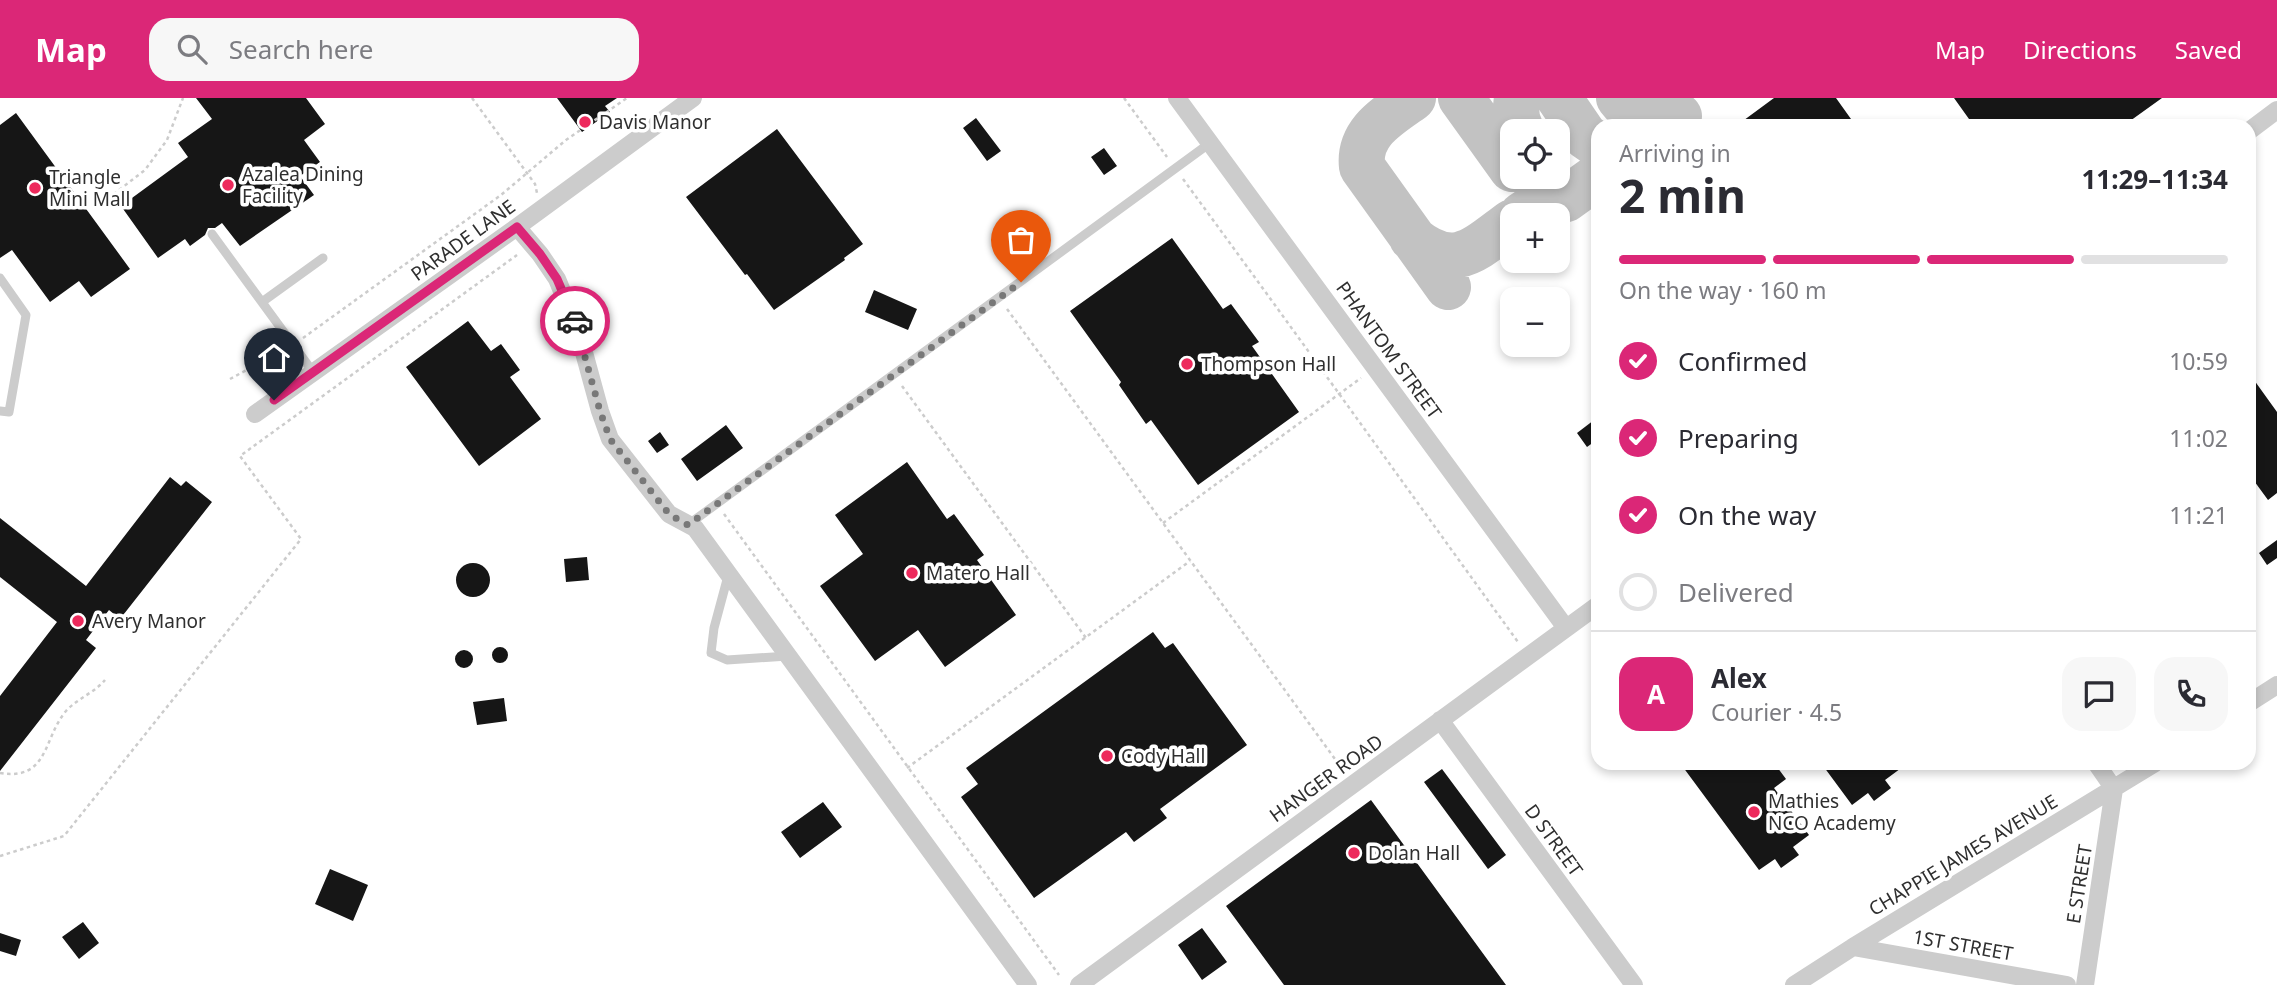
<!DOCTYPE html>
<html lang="en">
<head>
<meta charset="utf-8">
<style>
  :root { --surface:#fff; --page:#f7f7f7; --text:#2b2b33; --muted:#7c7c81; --line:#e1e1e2; --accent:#db2777 }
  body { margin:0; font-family:"Noto Sans",sans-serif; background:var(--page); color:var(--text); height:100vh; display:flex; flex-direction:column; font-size:26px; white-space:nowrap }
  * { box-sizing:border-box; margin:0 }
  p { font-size:23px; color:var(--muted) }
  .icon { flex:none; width:38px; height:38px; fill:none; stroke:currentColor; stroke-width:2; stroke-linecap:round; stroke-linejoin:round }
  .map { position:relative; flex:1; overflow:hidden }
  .drawer { position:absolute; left:1591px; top:21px; width:665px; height:651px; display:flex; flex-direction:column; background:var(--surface); border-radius:21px; box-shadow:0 4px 10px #0003 }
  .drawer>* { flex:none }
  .tools { position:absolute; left:1500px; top:21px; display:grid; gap:14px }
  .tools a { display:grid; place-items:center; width:70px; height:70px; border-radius:14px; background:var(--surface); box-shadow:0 4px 10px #0003; font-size:35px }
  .pin { position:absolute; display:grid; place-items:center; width:60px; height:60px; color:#fff; margin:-72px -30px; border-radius:50% 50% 50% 0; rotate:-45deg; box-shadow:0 0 7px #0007 }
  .pin .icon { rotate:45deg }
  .courier { position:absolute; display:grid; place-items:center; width:70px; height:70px; margin:-35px; border:5px solid #db2777; border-radius:50%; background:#fff; color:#222; box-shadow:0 2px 9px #0007 }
  .summary em { font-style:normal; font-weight:700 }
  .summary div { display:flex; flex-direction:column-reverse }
  .summary { display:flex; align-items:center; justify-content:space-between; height:119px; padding:0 28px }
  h1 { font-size:46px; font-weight:700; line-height:52px }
  .bar { display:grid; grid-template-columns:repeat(4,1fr); gap:10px 7px; align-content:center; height:84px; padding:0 28px }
  .bar i { height:9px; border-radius:5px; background:var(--line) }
  .bar .current { background:var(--accent) }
  .bar p { grid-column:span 4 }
  .line { display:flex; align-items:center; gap:18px; padding:0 28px; border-top:2px solid var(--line) }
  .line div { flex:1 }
  .round { display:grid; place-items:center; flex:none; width:74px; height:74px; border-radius:21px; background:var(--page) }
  ol { padding:0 28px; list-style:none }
  li { display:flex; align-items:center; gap:21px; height:77px }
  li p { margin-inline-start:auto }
  li .icon { padding:7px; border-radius:50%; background:var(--accent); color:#fff; stroke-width:4 }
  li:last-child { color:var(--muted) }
  li i { width:38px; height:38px; border:4px solid var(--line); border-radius:50% }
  header { display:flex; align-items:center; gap:42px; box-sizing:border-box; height:98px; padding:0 35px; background:var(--accent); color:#fff }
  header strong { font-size:33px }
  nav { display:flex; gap:38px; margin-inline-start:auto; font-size:24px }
  .search { width:490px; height:63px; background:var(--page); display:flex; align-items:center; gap:18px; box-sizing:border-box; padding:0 24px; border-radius:21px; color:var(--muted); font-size:26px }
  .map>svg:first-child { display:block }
</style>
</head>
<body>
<header>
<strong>Map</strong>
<div class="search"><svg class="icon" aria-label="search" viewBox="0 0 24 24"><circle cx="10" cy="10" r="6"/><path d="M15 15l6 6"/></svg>Search here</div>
<nav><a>Map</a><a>Directions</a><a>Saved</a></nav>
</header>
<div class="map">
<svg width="2277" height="887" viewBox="0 0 2277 887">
  <rect width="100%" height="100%" fill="#fff"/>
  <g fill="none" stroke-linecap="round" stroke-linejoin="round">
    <path stroke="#c2c2c2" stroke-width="46" d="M1413,0C1388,18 1358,34 1362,69L1448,189
      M1461,0L1512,71
      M1517,0C1515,12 1516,23 1522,33
      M1559,0L1585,38L1598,47
      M1619,0C1637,23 1652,25 1679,18
      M1522,117L1528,113L1566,101L1598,78
      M1412,140C1455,175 1475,151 1512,124"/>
  </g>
  <path fill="#161616" d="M196,0H306L325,26L304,42L320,64L300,78L314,97L240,148L222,125L215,130H208L205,137L190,148L185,141L158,160L121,108L188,59L178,45L212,21Z
    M557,0H617L605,8L610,14L582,34Z
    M1774,0H1836L1856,28H1736Z
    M1954,0H2162L2123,28H1974Z
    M16,15L130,171L91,199L79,183L50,204L12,152L0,160V27Z
    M976,20L1001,53L987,63L963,30Z
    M777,31L863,146L844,160L845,162L774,212L747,176L745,177L686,99Z
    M1104,50L1117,68L1104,77L1091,59Z
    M1172,140L1223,211L1231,206L1259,244L1252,248L1299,314L1198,387L1151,322L1146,326L1119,287L1121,284L1070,213Z
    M874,192L917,211L908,232L865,214Z
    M468,223L491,253L501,246L520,272L510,279L541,321L479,368L406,269Z
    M2249,275L2277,314V395L2268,402L2249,376Z
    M1598,319V341L1587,349L1577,335Z
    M726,327L743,350L697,383L681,361Z
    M660,334L669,347L657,355L648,343Z
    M907,364L947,421L954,416L984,457L977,462L1016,517L945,569L918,532L875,563L820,488L863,456L835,417Z
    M170,379L181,388L186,383L212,404L120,521L109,512L86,542L96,550L0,673V598L57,524L0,479V420L86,488Z
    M2277,442V460L2267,467L2259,455Z
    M587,459L589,482L566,484L564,461Z
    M456 482a17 17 0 1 1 34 0a17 17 0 1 1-34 0Z
    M1153,534L1165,550L1173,545L1247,647L1160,711L1167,720L1134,744L1126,734L1034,800L961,699L978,686L966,670Z
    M492 557a8 8 0 1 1 16 0a8 8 0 1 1-16 0Z
    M455 561a9 9 0 1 1 18 0a9 9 0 1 1-18 0Z
    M504,600L507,623L477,627L473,604Z
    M1680,665H1774L1786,681L1774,690L1809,737L1793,749L1799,757L1781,770L1775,761L1759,772Z
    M1821,665H1908L1885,682L1891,690L1874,703L1868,695L1852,707Z
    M1442,671L1506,757L1488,771L1424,684Z
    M1371,702L1506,887H1284L1226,808Z
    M823,704L842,729L800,760L781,734Z
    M330,771L368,787L353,823L315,806Z
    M83,824L99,845L79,861L62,839Z
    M1202,830L1227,864L1202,882L1178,847Z
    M0,835L21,842L16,858L0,853Z"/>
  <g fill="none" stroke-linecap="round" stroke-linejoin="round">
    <path stroke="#ccc" stroke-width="2.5" stroke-dasharray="3.5 3.5" stroke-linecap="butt" d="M472,0L535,86L537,95
      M1124,0L1167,59
      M1183,81C1296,235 1406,389 1518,544
      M97,109L145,72L167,42L183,0
      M1007,211L1343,672
      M303,240L501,97L566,42L627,0
      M230,281L282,253
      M902,288L1086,540
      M724,416L1059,877
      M1163,425L1361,280
      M907,670L1190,463
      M0,675C49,683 43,640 66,613C78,600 94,595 105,582
      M0,758L64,738L301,441L240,358L517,157"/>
    <path stroke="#ccc" stroke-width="9" d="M212,136L313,274
      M0,180L26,217L9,314L0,313
      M262,204L323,160
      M689,426L1210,45
      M728,478L714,530L711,555L727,562L788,558"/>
    <path stroke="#ccc" stroke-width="18" d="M1177,0L1566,530
      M2249,33L2277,12
      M517,129L540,156L557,181L577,229L600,313L610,341L669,416L695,430L1028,887
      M255,316L517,129L693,0
      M2249,605L2277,587
      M1440,622L1634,887
      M1853,849L2067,887
      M1079,887L1598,507
      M1794,887L1853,849L2155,665
      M2085,887L2114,691L2096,665"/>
  </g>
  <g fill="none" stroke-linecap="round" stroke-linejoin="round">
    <path stroke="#787878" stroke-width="7" stroke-dasharray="0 12.6" d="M575,223L600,313L610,341L669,416L688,427L1021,184"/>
    <path stroke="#db2777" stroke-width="9" d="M274,302L517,129L540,156L557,181L575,223"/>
  </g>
  <g fill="#ed2a5c" stroke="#fff" stroke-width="2.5">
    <circle cx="585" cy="24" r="7"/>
    <circle cx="228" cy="87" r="7"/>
    <circle cx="35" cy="90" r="7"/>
    <circle cx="1187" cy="266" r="7"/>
    <circle cx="912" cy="475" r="7"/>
    <circle cx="78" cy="523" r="7"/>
    <circle cx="1107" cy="658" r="7"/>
    <circle cx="1754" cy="714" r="7"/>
    <circle cx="1354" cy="755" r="7"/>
  </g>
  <g text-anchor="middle" stroke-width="7" stroke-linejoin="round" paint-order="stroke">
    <g font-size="19" fill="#2f2f2f" stroke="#fff" text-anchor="start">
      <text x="599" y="31">Davis Manor</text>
      <text x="242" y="83">Azalea Dining<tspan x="242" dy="22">Facility</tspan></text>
      <text x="49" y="86">Triangle<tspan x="49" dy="22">Mini Mall</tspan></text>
      <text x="1201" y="273">Thompson Hall</text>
      <text x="926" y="482">Matero Hall</text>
      <text x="92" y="530">Avery Manor</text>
      <text x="1121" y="665">Cody Hall</text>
      <text x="1768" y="710">Mathies<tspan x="1768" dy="22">NCO Academy</tspan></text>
      <text x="1368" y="762">Dolan Hall</text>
    </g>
    <g font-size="19" fill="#2f2f2f" stroke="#fff">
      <text transform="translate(463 142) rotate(-36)" y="7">PARADE LANE</text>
      <text transform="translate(1389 252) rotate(54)" y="7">PHANTOM STREET</text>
      <text transform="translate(1326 680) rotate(-36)" y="7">HANGER ROAD</text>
      <text transform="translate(1554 742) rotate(54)" y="7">D STREET</text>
      <text transform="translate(1963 757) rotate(-31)" y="7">CHAPPIE JAMES AVENUE</text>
      <text transform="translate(2079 786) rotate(-81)" y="7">E STREET</text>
      <text transform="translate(1963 847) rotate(10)" y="7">1ST STREET</text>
    </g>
  </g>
</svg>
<div class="tools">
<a><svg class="icon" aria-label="locate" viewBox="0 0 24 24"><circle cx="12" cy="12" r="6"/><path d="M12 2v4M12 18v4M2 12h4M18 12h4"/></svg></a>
<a>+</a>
<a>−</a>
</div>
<div class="pin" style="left:1021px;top:184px;background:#ea580c"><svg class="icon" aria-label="bag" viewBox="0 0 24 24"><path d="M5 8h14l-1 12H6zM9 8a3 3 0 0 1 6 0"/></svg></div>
<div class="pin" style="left:274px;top:302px;background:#1f2937"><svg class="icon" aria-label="home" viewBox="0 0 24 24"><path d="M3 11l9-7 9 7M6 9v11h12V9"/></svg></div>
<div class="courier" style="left:575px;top:223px"><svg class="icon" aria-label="car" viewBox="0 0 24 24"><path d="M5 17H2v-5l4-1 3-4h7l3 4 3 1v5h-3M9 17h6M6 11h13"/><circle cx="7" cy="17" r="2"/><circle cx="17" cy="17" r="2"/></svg></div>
<section class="drawer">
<div class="summary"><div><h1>2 min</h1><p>Arriving in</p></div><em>11:29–11:34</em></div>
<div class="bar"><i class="current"></i><i class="current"></i><i class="current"></i><i></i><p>On the way · 160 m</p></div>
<ol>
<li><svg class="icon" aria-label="check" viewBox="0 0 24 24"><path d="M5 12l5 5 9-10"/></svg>Confirmed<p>10:59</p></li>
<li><svg class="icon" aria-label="check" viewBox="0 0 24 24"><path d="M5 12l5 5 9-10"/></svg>Preparing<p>11:02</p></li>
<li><svg class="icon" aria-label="check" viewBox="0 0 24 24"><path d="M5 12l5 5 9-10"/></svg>On the way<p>11:21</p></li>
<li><i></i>Delivered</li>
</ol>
<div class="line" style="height:126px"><b class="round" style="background:var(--accent);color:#fff">A</b><div><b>Alex</b><p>Courier · 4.5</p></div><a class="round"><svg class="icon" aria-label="chat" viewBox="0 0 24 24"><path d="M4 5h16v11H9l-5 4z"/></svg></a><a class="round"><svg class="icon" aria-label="phone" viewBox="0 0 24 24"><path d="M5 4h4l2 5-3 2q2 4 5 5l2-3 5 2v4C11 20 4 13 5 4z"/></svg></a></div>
</section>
</div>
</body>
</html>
